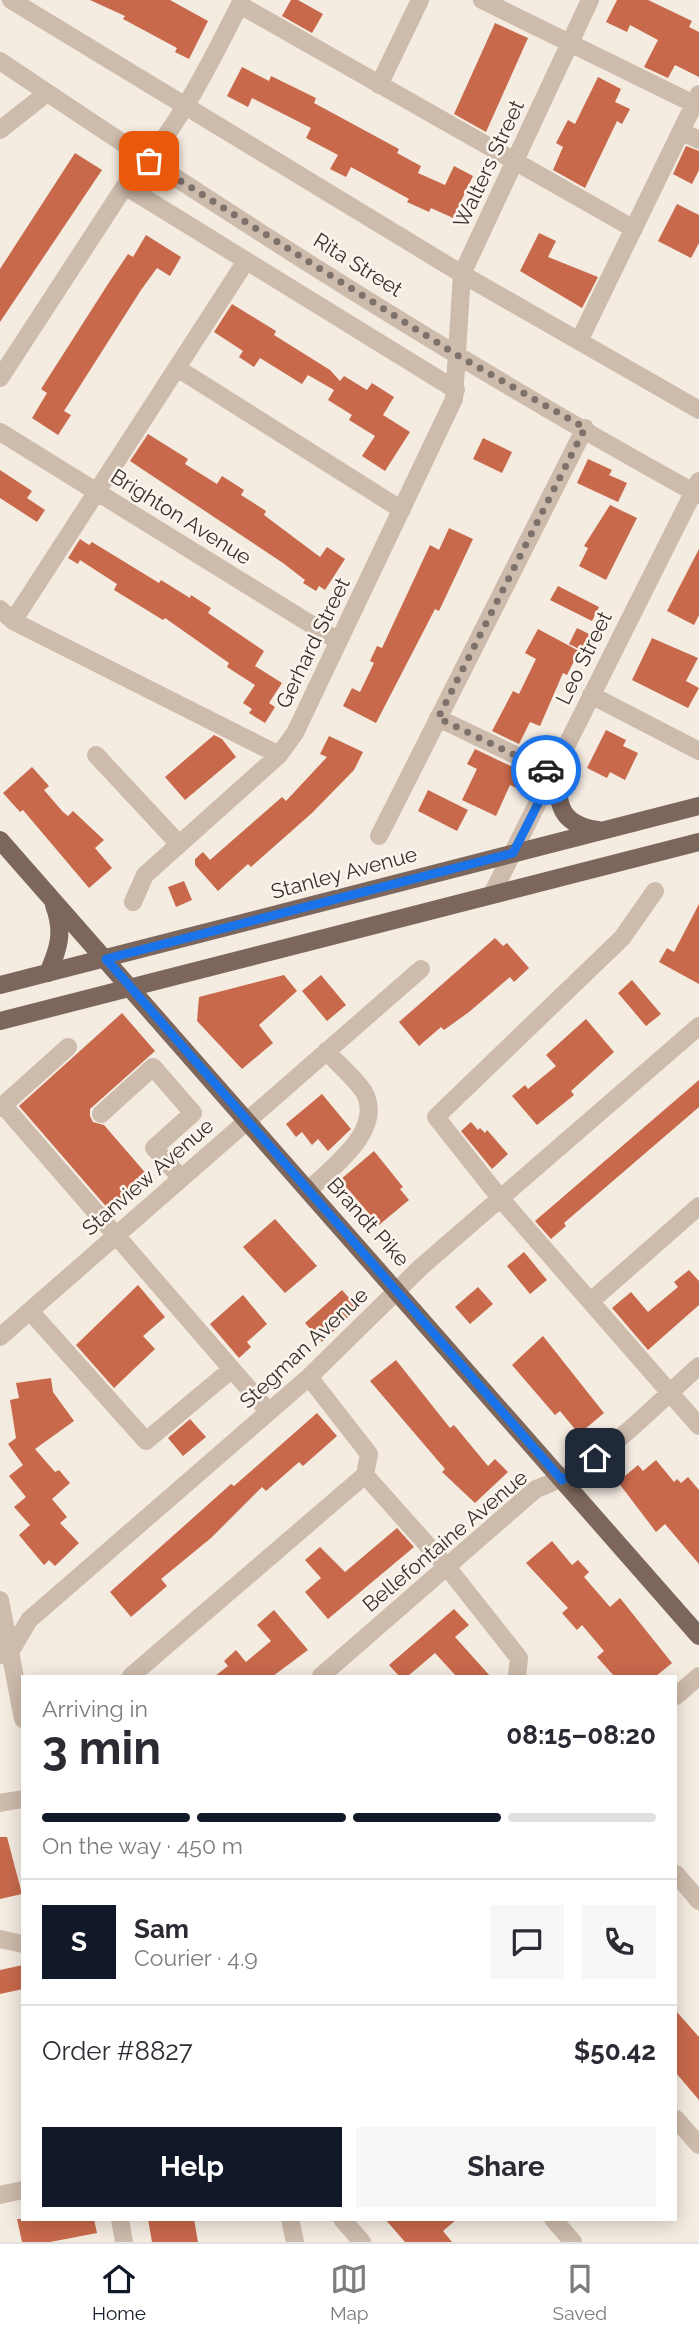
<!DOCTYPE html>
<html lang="en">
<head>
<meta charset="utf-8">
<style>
  :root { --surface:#fff; --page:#f7f7f7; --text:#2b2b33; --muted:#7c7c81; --line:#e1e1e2; --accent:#111827 }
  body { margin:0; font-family:Raleway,sans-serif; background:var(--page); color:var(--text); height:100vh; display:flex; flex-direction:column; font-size:26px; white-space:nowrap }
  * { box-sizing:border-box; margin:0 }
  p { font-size:23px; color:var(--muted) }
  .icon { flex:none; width:38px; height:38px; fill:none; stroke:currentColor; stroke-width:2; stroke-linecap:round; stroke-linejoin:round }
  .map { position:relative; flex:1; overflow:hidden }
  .details { position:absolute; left:21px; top:1675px; width:656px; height:546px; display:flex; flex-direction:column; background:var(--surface); border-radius:0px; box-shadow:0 4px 18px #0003 }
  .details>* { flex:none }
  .pin { position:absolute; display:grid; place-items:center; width:60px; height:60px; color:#fff; margin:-30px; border-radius:14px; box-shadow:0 4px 10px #0006 }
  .courier { position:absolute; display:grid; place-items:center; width:70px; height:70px; margin:-35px; border:5px solid #1a73e8; border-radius:50%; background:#fff; color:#222; box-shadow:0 2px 9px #0007 }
  .head em { font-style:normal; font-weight:700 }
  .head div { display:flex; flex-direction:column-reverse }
  .head { display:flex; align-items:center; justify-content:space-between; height:119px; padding:0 21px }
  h1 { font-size:46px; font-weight:700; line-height:52px }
  .bar { display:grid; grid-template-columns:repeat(4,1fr); gap:10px 7px; align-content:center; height:84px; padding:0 21px }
  .bar i { height:9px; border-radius:5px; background:var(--line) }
  .bar .on { background:var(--accent) }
  .bar p { grid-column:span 4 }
  .line { display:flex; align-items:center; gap:18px; padding:0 21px; border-top:2px solid var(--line) }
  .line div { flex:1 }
  .round { display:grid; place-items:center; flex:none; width:74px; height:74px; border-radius:0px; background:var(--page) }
  .button { display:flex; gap:14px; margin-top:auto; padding:14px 21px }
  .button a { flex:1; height:80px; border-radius:0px; background:var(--accent); color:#fff; font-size:28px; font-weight:700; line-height:80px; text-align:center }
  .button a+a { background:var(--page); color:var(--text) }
  .menu { display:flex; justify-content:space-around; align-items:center; height:98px; border-top:2px solid var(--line); background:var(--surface); font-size:19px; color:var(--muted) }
  .menu a { display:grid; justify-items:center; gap:4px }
  .menu .on { color:var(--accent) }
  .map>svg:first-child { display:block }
</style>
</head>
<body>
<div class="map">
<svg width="699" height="2242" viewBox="0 0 699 2242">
  <rect width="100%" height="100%" fill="#f4ebe1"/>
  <path fill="#c8694b" d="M90,0H170L208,21L189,59L175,52L177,48L123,19L125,16Z
    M291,0H298L323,14L312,33L282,16Z
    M617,0H648L692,21L689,27L699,32V77L675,65L668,78L644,67L658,40L630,25L627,32L606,22Z
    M495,23L528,38L486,132L454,114Z
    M242,67L269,81L271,76L316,98L314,103L399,149L397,153L421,166L418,173L445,185L454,166L473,176L453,218L431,208L429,212L407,202L409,199L351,167L346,177L330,169L338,155L306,138L311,128L252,98L248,107L227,96Z
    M598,77L621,89L615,102L630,109L622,124L617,121L585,188L553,170L563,147L556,143L568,120L575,124Z
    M686,146L699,151V170L692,184L673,174Z
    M75,153L102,170L0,322V269Z
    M677,204L699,215V243L691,258L658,241Z
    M539,233L556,241L548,257L598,277L582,308L520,271Z
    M146,235L181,257L170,276L157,268L141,290L64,411L71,415L58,435L32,418L47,393L41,389L108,284L128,254L133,257Z
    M232,304L276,331L274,335L330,370L340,381L344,376L367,390L372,383L394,397L383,415L410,432L385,471L362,456L375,436L349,420L352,415L328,400L334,390L308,375L302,384L260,358L254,367L239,357L243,351L214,332Z
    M148,434L188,459L185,464L217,484L222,476L244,490L241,495L266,511L264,515L320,557L327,547L345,559L325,590L319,586L316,591L303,583L305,580L283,563L130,461Z
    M483,438L512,452L502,473L473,459Z
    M588,459L612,470L609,475L627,483L618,502L577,483Z
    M0,470L32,491L27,498L45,510L37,522L0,498Z
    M610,505L637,518L606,580L579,566L588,548L584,546Z
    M449,528L473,539L439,611L435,609L376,723L343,706L352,688L360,692L374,663L370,661L377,646L382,648L430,545L439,550Z
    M80,539L89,545L92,542L159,583L161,580L190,598L191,595L211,608L208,613L264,651L255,666L282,683L269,703L275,707L265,723L249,713L252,709L243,703L255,685L227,667L229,663L165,618L163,620L114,590L117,584L80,560L78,564L68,558Z
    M699,549V615L694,625L667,611Z
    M558,586L599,607L592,621L550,600Z
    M577,628L597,638L589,654L569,644Z
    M538,629L579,651L567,675L563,673L540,726L530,722L519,744L492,731L513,691L519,694L536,659L525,653Z
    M652,638L698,658L686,681L699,688L688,708L632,680Z
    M606,730L626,740L623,746L638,753L625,780L610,772L607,778L587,768Z
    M214,735L222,739L236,757L185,800L165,777Z
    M329,736L363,752L354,770L312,813L251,867L248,864L218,891L195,865V859L203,852L210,860L282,797L286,801L327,757L320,754Z
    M475,749L523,772L516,788L510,785L496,816L462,800L477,769L467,764Z
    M32,767L49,786L44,790L63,812L68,816L73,811L104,840L95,848L112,868L89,888L23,810L20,812L3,793Z
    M428,790L468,810L457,831L418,811Z
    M184,881L192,900L176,907L168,887Z
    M699,904V984L659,962L667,948L674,952Z
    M495,938L503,946L507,943L529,968L514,982L510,977L469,1012L444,1030L441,1027L419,1046L399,1022Z
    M284,975L297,991L259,1025L273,1043L242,1069L197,1021L199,997Z
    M321,975L346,1005L327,1021L302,991Z
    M632,980L661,1014L646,1026L618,993Z
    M122,1013L155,1051L90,1109V1116L93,1122L104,1125L149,1177L110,1211L19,1106Z
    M586,1019L614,1052L571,1091L574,1095L537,1125L512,1096L525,1085L528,1089L556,1066L546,1055Z
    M699,1080V1107L564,1223L566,1226L551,1239L535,1221Z
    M322,1094L351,1129L328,1151L318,1139L312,1145L302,1132L296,1137L286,1124Z
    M471,1122L478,1130L480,1128L485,1133L487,1130L508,1154L492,1169L461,1131Z
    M374,1151L403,1187L400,1189L409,1200L379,1225L340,1180Z
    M275,1219L317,1266L285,1293L243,1247Z
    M524,1252L547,1280L530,1294L507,1266Z
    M689,1270L699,1281V1305L648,1350L612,1308L631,1292L648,1312L678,1287L674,1282Z
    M138,1285L165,1317L143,1336L155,1349L114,1388L76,1345Z
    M478,1287L493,1304L470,1324L455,1307Z
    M342,1290L358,1308L322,1342L305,1323Z
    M243,1295L267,1324L247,1342L251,1347L239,1358L210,1324Z
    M543,1336L604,1413L579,1434L560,1411L555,1415L512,1365Z
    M396,1360L450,1428L454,1425L488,1466L495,1459L508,1472L475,1503L442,1472L445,1469L370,1381Z
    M51,1378L53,1392L74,1421L35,1449L55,1472L59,1470L70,1483L52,1499L67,1517L60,1523L79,1543L55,1566L49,1560L44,1565L19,1535L30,1525L14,1507L26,1497L9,1476L23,1465L8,1444L16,1438L10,1400L19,1398L16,1383Z
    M317,1413L337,1436L303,1466L299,1462L266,1491L262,1487L211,1538L161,1579L167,1586L131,1617L110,1592L231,1484L234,1486Z
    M190,1419L206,1437L183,1456L168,1438Z
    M656,1460L674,1482L677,1479L681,1483L688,1477L699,1490V1564L665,1524L656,1532L618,1482L638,1465L643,1471Z
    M397,1528L414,1547L328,1619L305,1592L321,1578L305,1560L320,1547L345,1572Z
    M552,1541L572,1565L578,1560L589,1572L584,1577L610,1607L620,1598L672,1663L656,1676H614L597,1657L604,1651L582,1625L577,1630L562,1613L568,1608L526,1563Z
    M454,1609L469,1625L455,1637L490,1676H456L435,1653L408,1676H399L389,1665Z
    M274,1610L308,1650L273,1676H215L228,1666L224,1661L236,1650L246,1662L271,1641L257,1625Z
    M0,1837H7L22,1894L0,1899Z
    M23,1965V1989L0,1994V1970Z
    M676,2011L699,2037V2100L676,2073Z
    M17,2219H94L97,2233L50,2242H22Z
    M148,2219H194L198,2242H152Z
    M385,2219H457L443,2231L452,2242H405Z"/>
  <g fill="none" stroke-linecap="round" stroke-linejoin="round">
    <path stroke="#cdbbac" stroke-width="18" d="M11,0L462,274L699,410
      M482,0L694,104
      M240,5L634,229
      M0,61C227,214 459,363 699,495
      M379,85L420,0
      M0,130L47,93
      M681,131L699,140
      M125,186L456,390
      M579,341L699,94
      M177,368L402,510
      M0,378L125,186C176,133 209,66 242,0
      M0,432L338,641
      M0,609L13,621L279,755
      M13,621L246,261
      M591,695L699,751
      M438,718L553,773
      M96,755L179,844
      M379,836L585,428
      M655,891L622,938L436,1117L500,1198L699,1426
      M492,894L699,481
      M133,902L145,875L279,755L295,733L454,399L462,274L590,0
      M3,1105L269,1412
      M0,1108L68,1047
      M101,1114L153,1067L193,1113L154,1148L181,1178
      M309,1190C332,1167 385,1130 364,1092C355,1078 338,1064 326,1051
      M591,1301L699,1206
      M30,1311L146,1441L232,1369
      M0,1337L421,969
      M365,1475L447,1567L519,1658L517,1676
      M0,1600L23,1719
      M0,1655L9,1654L29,1620L309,1377L421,1267L699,1026
      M131,1676L365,1475L369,1454L309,1377
      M321,1676L536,1489C600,1467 649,1410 699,1366
      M676,1696L699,1676
      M0,1803L23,1799
      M676,1874L699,1901
      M0,1939L23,1944
      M676,2119L699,2145
      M0,2195L23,2190
      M120,2219L124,2242
      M290,2219L295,2242
      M342,2219L362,2242
      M553,2219L573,2242"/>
    <path stroke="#7d675c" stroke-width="18" d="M559,760C557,797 554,824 598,830
      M0,840L699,1636
      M48,973C59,948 64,932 54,905
      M0,985L699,806
      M0,1021L699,842"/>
  </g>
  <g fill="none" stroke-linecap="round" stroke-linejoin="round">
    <path stroke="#7c716b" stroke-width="7" stroke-dasharray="0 12.6" d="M149,161L457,355L585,428L438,718L546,770"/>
    <path stroke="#1a73e8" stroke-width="9" d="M546,770L553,774L513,853L106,959L562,1480L595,1458"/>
  </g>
  <g text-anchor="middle" stroke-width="5" stroke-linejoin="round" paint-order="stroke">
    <g font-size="21" fill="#3b302b" stroke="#fbf5ee">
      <text transform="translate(489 164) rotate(-65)" y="7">Walters Street</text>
      <text transform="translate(358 265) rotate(32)" y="7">Rita Street</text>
      <text transform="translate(181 517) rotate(32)" y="7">Brighton Avenue</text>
      <text transform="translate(313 643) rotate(-64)" y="7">Gerhard Street</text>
      <text transform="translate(584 658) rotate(-64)" y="7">Leo Street</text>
      <text transform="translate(344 873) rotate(-15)" y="7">Stanley Avenue</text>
      <text transform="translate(148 1177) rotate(-41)" y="7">Stanview Avenue</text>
      <text transform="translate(368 1222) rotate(48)" y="7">Brandt Pike</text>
      <text transform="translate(304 1348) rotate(-43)" y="7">Stegman Avenue</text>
      <text transform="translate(445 1541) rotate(-40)" y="7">Bellefontaine Avenue</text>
    </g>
  </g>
</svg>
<div class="pin" style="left:149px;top:161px;background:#ea580c"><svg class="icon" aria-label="bag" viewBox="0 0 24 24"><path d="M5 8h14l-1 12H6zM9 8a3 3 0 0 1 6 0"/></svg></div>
<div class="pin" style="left:595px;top:1458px;background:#1f2937"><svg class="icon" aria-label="home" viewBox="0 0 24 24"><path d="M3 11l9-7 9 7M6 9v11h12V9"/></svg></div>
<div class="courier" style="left:546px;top:770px"><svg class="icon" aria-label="car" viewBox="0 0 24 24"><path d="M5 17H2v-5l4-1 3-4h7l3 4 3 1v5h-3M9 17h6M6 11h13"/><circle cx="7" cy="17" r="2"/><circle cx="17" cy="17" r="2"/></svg></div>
<section class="details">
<div class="head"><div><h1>3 min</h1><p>Arriving in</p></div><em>08:15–08:20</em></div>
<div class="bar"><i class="on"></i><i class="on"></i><i class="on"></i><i></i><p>On the way · 450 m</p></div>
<div class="line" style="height:126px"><b class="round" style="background:var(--accent);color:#fff">S</b><div><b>Sam</b><p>Courier · 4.9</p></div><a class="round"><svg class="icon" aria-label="chat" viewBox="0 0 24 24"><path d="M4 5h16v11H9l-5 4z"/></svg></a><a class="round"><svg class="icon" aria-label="phone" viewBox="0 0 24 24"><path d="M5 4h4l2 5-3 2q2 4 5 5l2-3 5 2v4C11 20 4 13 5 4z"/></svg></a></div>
<div class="line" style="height:91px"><div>Order #8827</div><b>$50.42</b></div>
<div class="button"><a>Help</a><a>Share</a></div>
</section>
</div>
<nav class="menu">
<a class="on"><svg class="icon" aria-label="home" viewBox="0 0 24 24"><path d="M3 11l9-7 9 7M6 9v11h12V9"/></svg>Home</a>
<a><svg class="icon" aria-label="map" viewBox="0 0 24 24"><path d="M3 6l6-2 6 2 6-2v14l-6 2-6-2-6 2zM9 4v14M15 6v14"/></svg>Map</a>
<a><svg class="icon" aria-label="saved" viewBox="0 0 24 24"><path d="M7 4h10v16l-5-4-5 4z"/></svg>Saved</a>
</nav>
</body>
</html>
